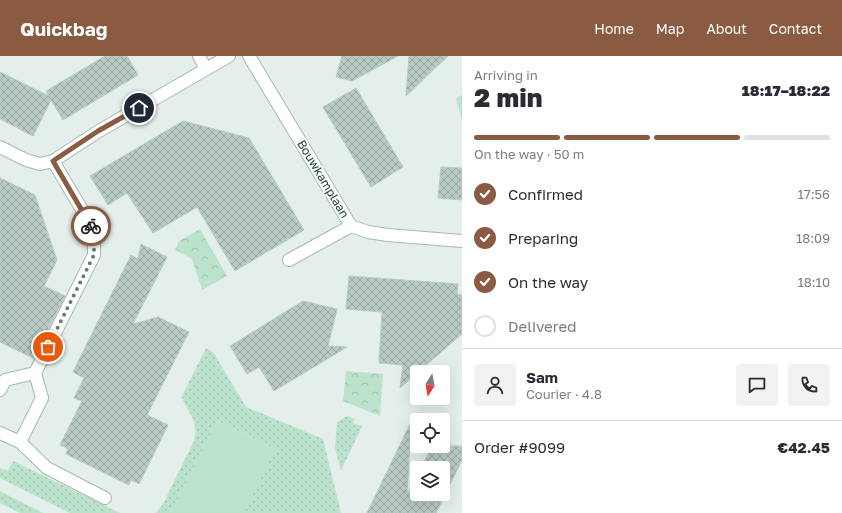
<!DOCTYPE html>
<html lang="en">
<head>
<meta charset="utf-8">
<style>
  :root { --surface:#fff; --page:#f2f2f3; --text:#2b2b33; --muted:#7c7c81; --line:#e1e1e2; --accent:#8a5b41 }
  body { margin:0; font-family:"Golos Text",sans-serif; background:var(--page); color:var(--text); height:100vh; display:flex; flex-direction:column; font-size:15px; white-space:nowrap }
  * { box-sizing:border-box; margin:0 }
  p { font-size:13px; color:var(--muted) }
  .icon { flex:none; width:22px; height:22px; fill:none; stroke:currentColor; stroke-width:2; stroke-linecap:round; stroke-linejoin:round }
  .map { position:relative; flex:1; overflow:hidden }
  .panel { display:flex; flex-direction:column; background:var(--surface); width:380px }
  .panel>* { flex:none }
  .needle { width:26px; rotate:191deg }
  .tools { position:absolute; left:410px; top:309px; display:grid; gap:8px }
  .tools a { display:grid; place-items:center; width:40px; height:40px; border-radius:4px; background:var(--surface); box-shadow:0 4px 16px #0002; font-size:20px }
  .pin { position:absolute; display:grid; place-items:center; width:34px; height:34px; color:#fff; margin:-17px; border:2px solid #fff; border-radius:50%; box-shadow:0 1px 4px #0007 }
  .courier { position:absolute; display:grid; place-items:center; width:40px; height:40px; margin:-20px; border:3px solid #8a5b41; border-radius:50%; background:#fff; color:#222; box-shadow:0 1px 5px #0007 }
  .head em { font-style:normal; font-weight:800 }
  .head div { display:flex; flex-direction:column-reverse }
  .head { display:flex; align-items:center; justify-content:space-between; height:68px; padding:0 12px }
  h1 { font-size:26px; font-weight:800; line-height:30px }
  .bar { display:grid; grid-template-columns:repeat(4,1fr); gap:6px 4px; align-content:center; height:48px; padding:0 12px }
  .bar i { height:5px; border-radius:3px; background:var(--line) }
  .bar .on { background:var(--accent) }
  .bar p { grid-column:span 4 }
  .line { display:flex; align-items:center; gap:10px; padding:0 12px; border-top:1px solid var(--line) }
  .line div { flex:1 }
  .round { display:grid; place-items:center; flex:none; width:42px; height:42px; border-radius:4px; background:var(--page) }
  ol { padding:0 12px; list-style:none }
  li { display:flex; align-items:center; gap:12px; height:44px }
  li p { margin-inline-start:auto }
  li .icon { padding:4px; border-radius:50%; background:var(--accent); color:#fff; stroke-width:4 }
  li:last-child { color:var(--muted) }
  li i { width:22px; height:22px; border:2px solid var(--line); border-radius:50% }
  header { display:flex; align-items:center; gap:24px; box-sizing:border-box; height:56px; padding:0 20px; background:var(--accent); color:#fff }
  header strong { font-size:19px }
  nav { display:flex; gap:22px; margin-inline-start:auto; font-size:14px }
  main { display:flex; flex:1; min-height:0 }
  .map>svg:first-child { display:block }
</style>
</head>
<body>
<header>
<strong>Quickbag</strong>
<nav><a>Home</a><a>Map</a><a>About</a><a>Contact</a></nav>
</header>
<main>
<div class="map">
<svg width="462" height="457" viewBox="0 0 462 457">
  <defs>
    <pattern id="grass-dots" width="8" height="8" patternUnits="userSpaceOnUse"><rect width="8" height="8" fill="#bbe2cb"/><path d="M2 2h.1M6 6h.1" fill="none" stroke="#a0c3af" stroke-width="1.8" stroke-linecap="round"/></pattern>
    <pattern id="park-crowns" width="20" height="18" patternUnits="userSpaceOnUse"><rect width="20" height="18" fill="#bbe2cb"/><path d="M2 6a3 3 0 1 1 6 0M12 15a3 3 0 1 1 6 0" fill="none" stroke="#a0c3af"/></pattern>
    <pattern id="building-cross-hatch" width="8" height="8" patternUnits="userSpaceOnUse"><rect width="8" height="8" fill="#b9cac5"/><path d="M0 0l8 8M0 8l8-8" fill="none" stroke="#96a6a1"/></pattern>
  </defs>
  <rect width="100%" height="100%" fill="#e4efec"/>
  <path fill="url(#grass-dots)" d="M206,292L213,296L246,351L323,383L341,457H244L275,393L217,365L171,457H156L163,448L194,385C199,366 189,358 182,342L183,338Z
    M347,360L355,363L353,367L362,370L341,415L335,392L337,366Z
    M13,405L120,457H70L0,422V412L8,415Z
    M0,435L43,457H20L0,447Z"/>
  <path fill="url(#park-crowns)" d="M462,38V63L456,43Z
    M200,173L227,220L202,234L192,203L175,194L179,185Z
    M346,315L383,318L380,360L343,345Z"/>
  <path fill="#bbe2cb" d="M217,365L275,393L244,457H171Z"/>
  <path fill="url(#building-cross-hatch)" stroke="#b6cac4" d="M105,0H127L138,19L63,64L51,44L33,80L0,63V16L49,40L46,35Z
    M342,0H398L352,25L336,21Z
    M409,0H448L406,40Z
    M356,32L403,111L371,131L323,51Z
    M183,65L249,82L304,174L235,215L197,151L153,177L127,137L108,149L90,120Z
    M441,111L462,112V144L438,142Z
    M0,122L35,139L57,204L44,230L65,240L33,302L0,286Z
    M141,188L167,201L133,268L158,261L189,276L147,359L168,369L139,428L131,424L129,429L66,398L68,393L60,389L82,345L74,342L84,322L73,316L131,199L138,203Z
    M349,220L458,228L457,238L462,239V278L418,316H417V317L400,332L403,309L379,307L382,256L346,253Z
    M303,245L337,253L328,290L347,291L274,335L259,311L247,318L230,290Z
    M411,366L407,439L417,420V438H443V412H421L432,390H462V404L436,457H367Z"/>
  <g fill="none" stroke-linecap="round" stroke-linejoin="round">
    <defs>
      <path id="minor" d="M199,0L206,13
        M249,0L351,170L368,176L388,179L462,185
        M0,91L26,104L40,108L53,105L99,75L229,0
        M289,204L351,170
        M0,334L5,324L35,317
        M0,377L20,386L42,342L35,317L94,199V174L53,105
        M20,386L47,412L105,442"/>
    </defs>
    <use href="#minor" stroke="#a6b8b5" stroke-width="14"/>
    <use href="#minor" stroke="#fff" stroke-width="12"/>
  </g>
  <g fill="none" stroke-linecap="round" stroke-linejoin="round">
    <path stroke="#657f7c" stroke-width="4" stroke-dasharray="0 7.2" d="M48,291L94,199V174L91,170"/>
    <path stroke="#8a5b41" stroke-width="5" d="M91,170L53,105L98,75L139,52"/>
  </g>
  <g text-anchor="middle" stroke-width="4" stroke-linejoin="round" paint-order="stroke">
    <g font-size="12" fill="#21433f" stroke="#f6fbf9">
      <text transform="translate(323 123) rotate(59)" y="4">Bouwkamplaan</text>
    </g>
  </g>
</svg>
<div class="tools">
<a><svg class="needle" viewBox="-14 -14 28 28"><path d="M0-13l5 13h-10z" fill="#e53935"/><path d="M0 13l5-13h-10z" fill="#7c7c81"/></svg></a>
<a><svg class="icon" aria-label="locate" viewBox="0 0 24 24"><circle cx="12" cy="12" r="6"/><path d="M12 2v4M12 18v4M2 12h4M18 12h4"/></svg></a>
<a><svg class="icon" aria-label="layers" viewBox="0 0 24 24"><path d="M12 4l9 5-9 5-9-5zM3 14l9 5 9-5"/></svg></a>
</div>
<div class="pin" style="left:48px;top:291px;background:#ea580c"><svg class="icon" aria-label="bag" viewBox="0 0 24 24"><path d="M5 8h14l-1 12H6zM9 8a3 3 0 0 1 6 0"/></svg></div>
<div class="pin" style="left:139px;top:52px;background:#1f2937"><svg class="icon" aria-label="home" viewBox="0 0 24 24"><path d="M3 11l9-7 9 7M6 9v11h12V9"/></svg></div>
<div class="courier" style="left:91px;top:170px"><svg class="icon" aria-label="bike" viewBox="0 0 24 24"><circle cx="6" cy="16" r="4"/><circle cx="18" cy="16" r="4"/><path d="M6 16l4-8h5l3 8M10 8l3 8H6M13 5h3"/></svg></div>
</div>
<section class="panel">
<div class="head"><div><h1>2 min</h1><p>Arriving in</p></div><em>18:17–18:22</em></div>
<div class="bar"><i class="on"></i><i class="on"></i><i class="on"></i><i></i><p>On the way · 50 m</p></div>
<ol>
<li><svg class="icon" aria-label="check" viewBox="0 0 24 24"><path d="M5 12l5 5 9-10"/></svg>Confirmed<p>17:56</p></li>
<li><svg class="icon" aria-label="check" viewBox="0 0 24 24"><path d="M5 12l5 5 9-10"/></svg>Preparing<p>18:09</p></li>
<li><svg class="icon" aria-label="check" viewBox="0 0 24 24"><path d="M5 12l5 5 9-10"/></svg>On the way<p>18:10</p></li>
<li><i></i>Delivered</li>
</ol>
<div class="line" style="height:72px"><a class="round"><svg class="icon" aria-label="person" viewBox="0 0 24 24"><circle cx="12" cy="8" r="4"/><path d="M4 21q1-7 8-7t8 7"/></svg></a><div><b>Sam</b><p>Courier · 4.8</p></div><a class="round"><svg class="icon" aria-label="chat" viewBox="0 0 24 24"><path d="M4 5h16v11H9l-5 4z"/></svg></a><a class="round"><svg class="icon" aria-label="phone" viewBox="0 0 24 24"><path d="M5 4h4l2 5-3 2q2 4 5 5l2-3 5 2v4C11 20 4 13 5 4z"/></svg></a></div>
<div class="line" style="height:52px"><div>Order #9099</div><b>€42.45</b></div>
</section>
</main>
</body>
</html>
